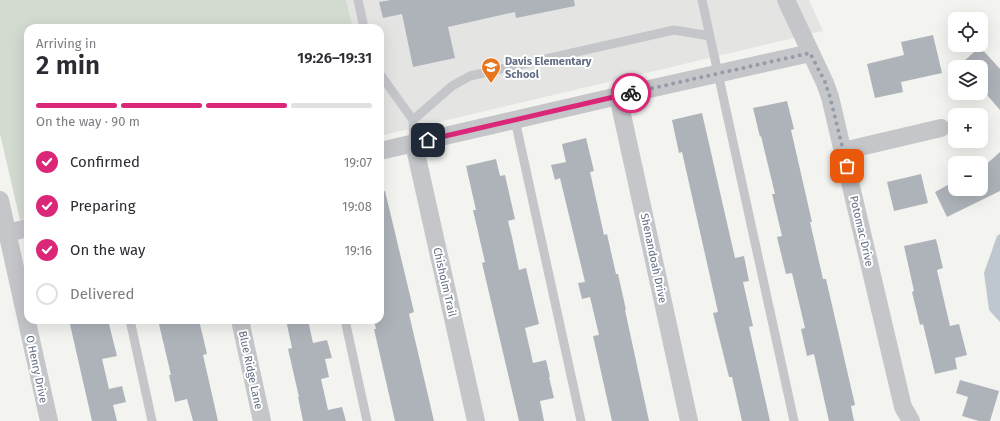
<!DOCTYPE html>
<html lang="en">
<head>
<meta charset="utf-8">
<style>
  :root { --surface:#fff; --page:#f2f2f3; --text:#2b2b33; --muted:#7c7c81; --line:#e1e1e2; --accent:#db2777 }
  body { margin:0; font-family:"Fira Sans",sans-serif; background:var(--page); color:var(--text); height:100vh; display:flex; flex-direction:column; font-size:15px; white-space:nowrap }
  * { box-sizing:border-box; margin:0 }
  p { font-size:13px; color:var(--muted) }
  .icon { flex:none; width:22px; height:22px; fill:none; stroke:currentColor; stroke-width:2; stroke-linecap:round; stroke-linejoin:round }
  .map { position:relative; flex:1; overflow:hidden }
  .side { position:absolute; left:24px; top:24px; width:360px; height:300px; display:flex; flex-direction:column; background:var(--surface); border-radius:12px; box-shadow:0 4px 16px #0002 }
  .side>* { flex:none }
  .buttons { position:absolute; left:948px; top:12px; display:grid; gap:8px }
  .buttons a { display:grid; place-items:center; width:40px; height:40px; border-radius:8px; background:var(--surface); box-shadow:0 4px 16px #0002; font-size:20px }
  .pin { position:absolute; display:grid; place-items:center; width:34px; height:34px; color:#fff; margin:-17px; border-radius:8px; box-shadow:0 2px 6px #0006 }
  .courier { position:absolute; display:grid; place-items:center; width:40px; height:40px; margin:-20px; border:3px solid #db2777; border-radius:50%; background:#fff; color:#222; box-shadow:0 1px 5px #0007 }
  .headline em { font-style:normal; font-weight:600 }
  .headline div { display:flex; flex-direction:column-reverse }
  .headline { display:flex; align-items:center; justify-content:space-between; height:68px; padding:0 12px }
  h1 { font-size:26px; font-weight:600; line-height:30px }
  .bar { display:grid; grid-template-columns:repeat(4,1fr); gap:6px 4px; align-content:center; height:48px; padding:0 12px }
  .bar i { height:5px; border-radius:3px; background:var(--line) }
  .bar .selected { background:var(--accent) }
  .bar p { grid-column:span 4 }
  ol { padding:0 12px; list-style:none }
  li { display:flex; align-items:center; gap:12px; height:44px }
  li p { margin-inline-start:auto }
  li .icon { padding:4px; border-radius:50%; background:var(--accent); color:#fff; stroke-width:4 }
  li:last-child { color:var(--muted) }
  li i { width:22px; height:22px; border:2px solid var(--line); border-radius:50% }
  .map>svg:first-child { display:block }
</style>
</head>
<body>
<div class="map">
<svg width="1000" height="421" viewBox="0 0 1000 421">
  <rect width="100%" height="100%" fill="#f3f4f0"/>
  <path fill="#e4e5e3" d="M346,0H809L823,31L380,136V28H353Z"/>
  <path fill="#d3dbd1" d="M0,0H346L353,28H28V219L20,220L0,134Z"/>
  <path fill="#bfc7ce" d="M1000,234V322L989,310L984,273L997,236Z"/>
  <path fill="#aeb3ba" d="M391,0H574L575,6L516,18L515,12L448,27L455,58L413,67L402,14L383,18L379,2Z
    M933,35L942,73L901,82L903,92L875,98L867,64L904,55L901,42Z
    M980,47L1000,69V110L981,88V67H957Z
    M787,101L794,129L791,130L812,222H810L823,279H826L855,405L851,406L854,421H829L814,354L807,356L801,329L805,328L792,273L786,274L777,237L782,236L772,194H775L761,136L760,137L753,108Z
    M702,113L735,258L744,256L749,281L743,282L753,326L749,327L770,421H742L732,377H729L713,313L718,312L682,152L679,153L672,120Z
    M586,138L594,171L590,172L604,235L607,234L616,274H618L626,310H625L649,421H612L593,336L599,335L590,297L582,299L578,283L585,282L560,178L555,180L551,165L566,162L562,144Z
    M1000,152V191L947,217L935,192L955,181V189H981V169Z
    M496,159L500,176L505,175L515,219L508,221L512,237L519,270L526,268L539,324L525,328L533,363L546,360L550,377H549L554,398L540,401L544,421H519L482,263L485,262L473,210H476L466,166Z
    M921,174L928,203L894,211L887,182Z
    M385,191L414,312L409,314L434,421H395L374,329H376L374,320H380V192Z
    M936,239L943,268L937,270L950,326L959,324L967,355L955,358L957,369L935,374L923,324L920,325L912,292L914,291L904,246Z
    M69,320H108L117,356L102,359L109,389L122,386L126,402L113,405L117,421H92Z
    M158,320H199L207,354L203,355L218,421H193L187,399L175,402L169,375H171Z
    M286,320H308L313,343L327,340L332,358L325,359L329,377L321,379L328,410L342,407L346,421H303L298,397H299L288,349L292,348Z
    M960,380L999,391L990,421H979L962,416L968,397L956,393Z"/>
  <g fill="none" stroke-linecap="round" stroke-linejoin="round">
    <path stroke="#c4c6ca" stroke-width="9" d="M358,0L364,28
      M702,0L794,421
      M380,74L413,120L414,144
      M413,120L452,86L470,76L674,30L710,36
      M515,120L581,421
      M130,320L152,421
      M345,320L367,421"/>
    <path stroke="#c4c6ca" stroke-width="18" d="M786,0L825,83L830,97L903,407L911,421
      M618,96L689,421
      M414,144L476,421
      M380,151L618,96L810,53
      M843,151L941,128
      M0,200L49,421
      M7,233L28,228
      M240,320L262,421"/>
  </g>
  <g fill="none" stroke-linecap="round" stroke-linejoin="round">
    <path stroke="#959ca8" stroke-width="4" stroke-dasharray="0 7.2" d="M631,93L810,53L825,82L830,97L847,166"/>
    <path stroke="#db2777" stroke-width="5" d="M428,140L631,93"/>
  </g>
  <defs>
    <symbol id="school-pin" viewBox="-11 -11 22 30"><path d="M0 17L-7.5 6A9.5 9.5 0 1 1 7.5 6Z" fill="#e6771e" stroke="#fff"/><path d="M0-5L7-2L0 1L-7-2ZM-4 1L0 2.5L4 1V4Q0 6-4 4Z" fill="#fff"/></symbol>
  </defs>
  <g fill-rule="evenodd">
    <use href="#school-pin" x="480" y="56" width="22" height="30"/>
  </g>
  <g text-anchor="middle" stroke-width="4" stroke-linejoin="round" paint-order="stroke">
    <g font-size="11" font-weight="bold" fill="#626d82" stroke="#fff" text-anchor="start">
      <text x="505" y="65">Davis Elementary<tspan x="505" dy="13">School</tspan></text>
    </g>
    <g font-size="11" fill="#626d82" stroke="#fff">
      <text transform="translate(862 231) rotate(77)" y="4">Potomac Drive</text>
      <text transform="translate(654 258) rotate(78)" y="4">Shenandoah Drive</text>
      <text transform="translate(445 282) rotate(77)" y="4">Chisholm Trail</text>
      <text transform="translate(37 369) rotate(78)" y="4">O Henry Drive</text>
      <text transform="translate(251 370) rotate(78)" y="4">Blue Ridge Lane</text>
    </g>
  </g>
</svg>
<div class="buttons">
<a><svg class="icon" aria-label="locate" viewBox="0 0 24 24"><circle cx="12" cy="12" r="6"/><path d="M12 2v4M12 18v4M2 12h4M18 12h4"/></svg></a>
<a><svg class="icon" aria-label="layers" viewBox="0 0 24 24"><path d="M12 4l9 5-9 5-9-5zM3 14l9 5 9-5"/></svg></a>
<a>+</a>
<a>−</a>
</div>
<div class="pin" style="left:847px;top:166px;background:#ea580c"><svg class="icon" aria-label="bag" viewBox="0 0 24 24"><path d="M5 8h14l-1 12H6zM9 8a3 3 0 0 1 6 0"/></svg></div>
<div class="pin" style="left:428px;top:140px;background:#1f2937"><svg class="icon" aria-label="home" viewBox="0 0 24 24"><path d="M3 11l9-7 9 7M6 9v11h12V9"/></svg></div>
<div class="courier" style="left:631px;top:93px"><svg class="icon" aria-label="bike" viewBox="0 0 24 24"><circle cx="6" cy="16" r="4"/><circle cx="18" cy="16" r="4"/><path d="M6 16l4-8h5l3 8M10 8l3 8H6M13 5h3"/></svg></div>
<section class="side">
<div class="headline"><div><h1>2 min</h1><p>Arriving in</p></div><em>19:26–19:31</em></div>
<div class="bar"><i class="selected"></i><i class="selected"></i><i class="selected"></i><i></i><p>On the way · 90 m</p></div>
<ol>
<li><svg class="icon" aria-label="check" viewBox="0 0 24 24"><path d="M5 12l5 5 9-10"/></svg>Confirmed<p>19:07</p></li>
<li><svg class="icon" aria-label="check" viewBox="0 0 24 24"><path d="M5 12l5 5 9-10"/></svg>Preparing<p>19:08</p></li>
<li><svg class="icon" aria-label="check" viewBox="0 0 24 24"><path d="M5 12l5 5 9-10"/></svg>On the way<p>19:16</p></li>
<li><i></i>Delivered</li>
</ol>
</section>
</div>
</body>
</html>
